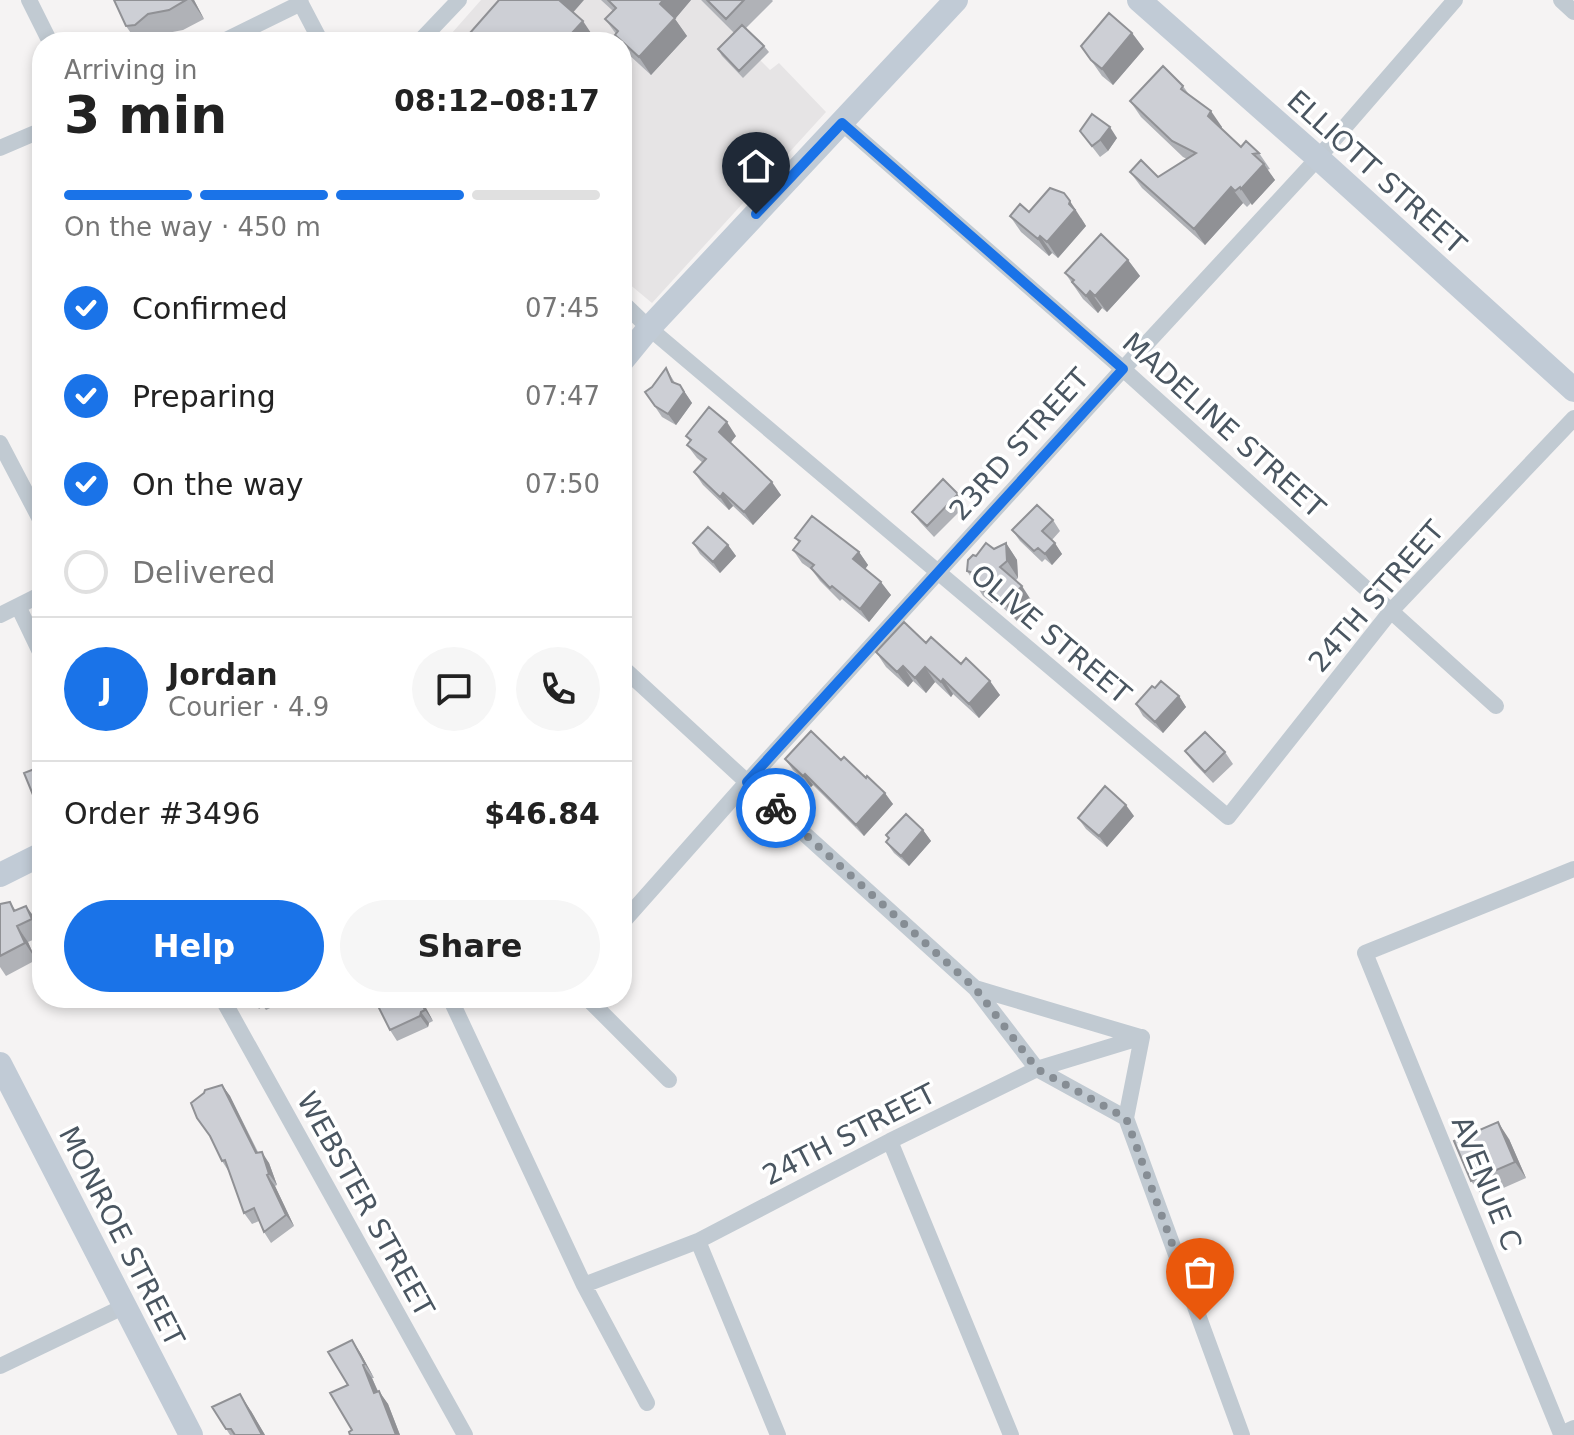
<!DOCTYPE html>
<html lang="en">
<head>
<meta charset="utf-8">
<style>
  :root { --surface:#fff; --page:#f6f6f6; --text:#222; --muted:#767676; --line:#e0e0e0; --accent:#1a73e8 }
  body { margin:0; font-family:"DejaVu Sans",sans-serif; background:var(--page); color:var(--text); height:100vh; display:flex; flex-direction:column; font-size:30px; white-space:nowrap }
  * { box-sizing:border-box; margin:0 }
  p { font-size:26px; color:var(--muted) }
  .icon { flex:none; width:44px; height:44px; fill:none; stroke:currentColor; stroke-width:2; stroke-linecap:round; stroke-linejoin:round }
  .map { position:relative; flex:1; overflow:hidden }
  .side { position:absolute; left:32px; top:32px; width:600px; height:976px; display:flex; flex-direction:column; background:var(--surface); border-radius:32px; box-shadow:0 4px 12px #0003 }
  .side>* { flex:none }
  .pin { position:absolute; display:grid; place-items:center; width:68px; height:68px; color:#fff; margin:-82px -34px; border-radius:50% 50% 50% 0; rotate:-45deg; box-shadow:0 0 8px #0007 }
  .pin .icon { rotate:45deg }
  .courier { position:absolute; display:grid; place-items:center; width:80px; height:80px; margin:-40px; border:6px solid #1a73e8; border-radius:50%; background:#fff; color:#222; box-shadow:0 2px 10px #0007 }
  .head em { font-style:normal; font-weight:700 }
  .head div { display:flex; flex-direction:column-reverse }
  .head { display:flex; align-items:center; justify-content:space-between; height:136px; padding:0 32px }
  h1 { font-size:52px; font-weight:700; line-height:60px }
  .bar { display:grid; grid-template-columns:repeat(4,1fr); gap:12px 8px; align-content:center; height:96px; padding:0 32px }
  .bar i { height:10px; border-radius:6px; background:var(--line) }
  .bar .current { background:var(--accent) }
  .bar p { grid-column:span 4 }
  .line { display:flex; align-items:center; gap:20px; padding:0 32px; border-top:2px solid var(--line) }
  .line div { flex:1 }
  .round { display:grid; place-items:center; flex:none; width:84px; height:84px; border-radius:42px; background:var(--page) }
  ol { padding:0 32px; list-style:none }
  li { display:flex; align-items:center; gap:24px; height:88px }
  li p { margin-inline-start:auto }
  li .icon { padding:8px; border-radius:50%; background:var(--accent); color:#fff; stroke-width:4 }
  li:last-child { color:var(--muted) }
  li i { width:44px; height:44px; border:4px solid var(--line); border-radius:50% }
  .cta { display:flex; gap:16px; margin-top:auto; padding:16px 32px }
  .cta a { flex:1; height:92px; border-radius:48px; background:var(--accent); color:#fff; font-size:32px; font-weight:700; line-height:92px; text-align:center }
  .cta a+a { background:var(--page); color:var(--text) }
  .map>svg:first-child { display:block }
</style>
</head>
<body>
<div class="map">
<svg width="1574" height="1435" viewBox="0 0 1574 1435">
  <rect width="100%" height="100%" fill="#f5f3f3"/>
  <path fill="#e6e4e5" d="M481,0H701L770,70L779,63L826,112L652,303L622,278V42H444Z"/>
  <g fill="none" stroke-linecap="round" stroke-linejoin="round">
    <path stroke="#c1cad2" stroke-width="16" d="M29,0L50,42
      M299,0L321,42
      M1561,0L1574,12
      M222,42L301,3
      M419,42L459,0
      M842,123L1123,369L1496,706
      M0,148L42,130
      M622,302L649,328L1228,817L1391,611L1574,418
      M0,443L42,523
      M18,606L42,656
      M0,615L42,594
      M622,667L747,782L975,988L1037,1069L1126,1118
      M1574,869L1365,953L1561,1434L1574,1428
      M622,923L747,782L1123,369L1318,158L1455,0
      M975,988L1140,1037
      M222,998L465,1435
      M450,998L584,1285L647,1403
      M587,998L669,1080
      M1142,1037L1126,1118L1242,1435
      M890,1141L1011,1435
      M698,1241L778,1435
      M584,1285L698,1241L890,1141L1037,1069L1142,1037
      M0,1366L125,1306"/>
    <path stroke="#c1cbd6" stroke-width="24" d="M1139,0L1318,158L1574,390
      M622,361L649,328L956,0
      M0,875L42,854
      M0,1064L191,1435"/>
  </g>
  <path fill="#b0b2b7" d="M114,0H194L204,19L183,30L162,34L153,42H137L126,26Z
    M601,0H691L675,19L687,36L651,75L627,53L622,45V42H620L615,35L616,34L605,19L613,11Z
    M701,0H772L773,1L746,28L764,46L769,52L743,78L722,56L718,49L734,33Z
    M1132,33L1144,49L1113,85L1102,76L1081,46Z
    M1183,86L1190,96L1222,127L1221,128L1241,147L1259,153L1270,169L1267,170L1275,180L1252,205L1251,203L1247,207L1243,203L1205,245L1142,188L1130,172L1158,177L1187,159L1183,157L1141,117L1130,101Z
    M1080,131L1117,138L1108,151L1100,157Z
    M1029,212L1081,218L1086,226L1058,258L1052,253L1049,256L1021,232L1010,216Z
    M1128,260L1140,276L1107,312L1102,308L1098,313L1083,299L1065,273Z
    M666,368L675,383L680,385L692,403L676,425L662,417L645,392L652,387Z
    M686,436H736L730,443L781,495L753,525L733,506L729,510L703,485L694,472L703,463L697,458L687,445L690,441Z
    M958,494L966,505L934,537L920,522L912,512Z
    M1053,520L1060,531L1052,540L1062,554L1052,565L1045,559L1042,562L1020,541L1012,530Z
    M795,538L859,552L868,565L865,569L891,595L869,622L842,599L840,601L820,581L812,570L802,563L793,550L799,543Z
    M693,543L728,545L736,556L720,573L700,554Z
    M1006,543L1017,560L1018,578L1015,581L1033,603L1017,621L995,600L992,603L983,596L967,571L976,556Z
    M926,643L961,664L1000,695L979,718L953,694L951,697L935,682L926,693L913,681L908,687L886,667L876,652Z
    M1155,688L1179,696L1186,707L1163,733L1143,716L1136,704Z
    M1185,751L1225,752L1233,764L1213,783L1193,762Z
    M785,759L841,760L893,804L864,836L813,785L811,787L793,770Z
    M42,766V805L41,806L33,795Z
    M1134,816L1107,847L1086,829L1078,818Z
    M923,830L931,841L909,866L894,853L886,842L889,839L886,835Z
    M10,902L16,911L38,922L42,936L28,942L36,960L6,976L0,967V904Z
    M251,998H291L266,1010L263,1006L259,1009Z
    M374,998H420L433,1021L429,1023L428,1027L397,1041L390,1030Z
    M222,1085L230,1096L258,1152L269,1163L277,1185L275,1186L294,1226L271,1243L264,1232L259,1221L252,1224L244,1213L229,1172L222,1161L210,1137Z
    M1509,1139L1526,1178L1483,1197L1471,1181Z
    M352,1340L361,1354L374,1378H372L378,1391L388,1404L400,1435H350L352,1430L348,1385Z
    M212,1407L251,1411L265,1435H230Z"/>
  <path fill="#909195" d="M191,0H194L204,19Z
    M558,0H584L570,16Z
    M663,0H691L675,19L687,36L651,75L639,57L660,4Z
    M583,21L595,39L593,42H578L572,33Z
    M1132,33L1144,49L1113,85L1102,69Z
    M1211,111L1222,127L1219,132L1208,116Z
    M1110,127L1117,138L1108,151L1100,140Z
    M1264,164L1275,180L1252,205L1241,189Z
    M1231,187L1243,203L1205,245L1194,229Z
    M1070,201L1086,226L1058,258L1047,242Z
    M1040,236L1052,253L1049,256L1038,239Z
    M1128,260L1140,276L1107,312L1095,296Z
    M1090,291L1102,308L1098,313L1086,296Z
    M680,385L692,403L676,425L668,414Z
    M727,422L736,436L728,446L719,432Z
    M772,482L781,495L753,525L744,512Z
    M723,493L733,506L729,510L720,497Z
    M1006,543L1017,560L1018,578L1007,561Z
    M1055,543L1062,554L1052,565L1045,554Z
    M728,545L736,556L720,573L713,562Z
    M859,552L868,565L863,572L853,559Z
    M881,582L891,595L869,622L860,609Z
    M983,584L995,600L992,603L980,587Z
    M1022,586L1033,603L1017,621L1005,604Z
    M903,666L913,681L908,687L897,672Z
    M925,667L935,682L926,693L915,678Z
    M943,679L953,694L951,697L941,682Z
    M990,681L1000,695L979,718L969,704Z
    M1179,696L1186,707L1163,733L1155,722Z
    M805,774L813,785L811,787L803,776Z
    M885,793L893,804L864,836L856,825Z
    M1126,805L1134,816L1107,847L1099,836Z
    M923,830L931,841L909,866L901,856Z
    M26,906L38,922L42,934L32,919Z
    M17,926L28,942L36,960L25,943Z
    M419,998L424,1004L433,1021L425,1010Z
    M421,1012L429,1023L428,1027L420,1016Z
    M222,1085L230,1096L263,1164L256,1153Z
    M1498,1122L1509,1139L1526,1178L1515,1162Z
    M262,1152L269,1163L277,1185L269,1174Z
    M267,1175L275,1186L294,1226L286,1215Z
    M352,1340L361,1354L374,1378L365,1364Z
    M363,1365L372,1378L384,1406L374,1393Z
    M379,1391L388,1404L400,1435H396Z
    M240,1394L251,1411L265,1435H262Z"/>
  <path fill="#cdcfd5" stroke="#909195" stroke-width="2" d="M114,0H186L169,10L148,14L135,25L126,26Z
    M499,0H559L583,21L572,33L582,42H462Z
    M608,0H663L660,4L675,18L639,57L615,35L618,31L605,19L616,8Z
    M707,0H744L726,19Z
    M1109,13L1132,33L1102,69L1091,60L1081,46Z
    M742,25L764,46L739,71L718,49Z
    M1163,66L1183,86L1181,89L1211,111L1208,116L1241,147L1246,141L1259,153L1253,154L1264,164L1241,189L1240,187L1235,191L1231,187L1194,229L1130,172L1141,160L1158,177L1196,153L1172,141L1130,101Z
    M1092,114L1110,127L1100,140L1092,146L1080,131Z
    M1050,188L1064,193L1070,201L1069,204L1075,210L1047,242L1040,236L1038,239L1010,216L1020,204L1029,212Z
    M1101,234L1128,260L1095,296L1090,291L1086,296L1072,282L1074,280L1065,273Z
    M666,368L672,382L680,385L684,392L668,414L655,406L645,392L652,387Z
    M709,407L727,422L719,432L772,482L744,512L723,493L720,497L694,472L706,459L687,445L691,440L686,436Z
    M943,479L958,494L927,526L912,512Z
    M1037,505L1053,520L1042,531L1055,543L1045,554L1038,548L1034,551L1012,530Z
    M812,516L859,552L853,559L881,582L860,609L832,586L830,588L811,568L814,565L793,550L800,541L795,538Z
    M708,527L728,545L713,562L693,543Z
    M986,543L994,549L1006,543L1007,561L1000,567L1022,586L1005,604L983,584L980,587L972,580L974,573L967,571L968,560L973,555L976,556Z
    M904,622L926,643L931,637L961,664L966,658L990,681L969,704L943,679L941,682L925,667L915,678L903,666L897,672L876,652Z
    M1161,681L1179,696L1155,722L1136,704L1152,686L1155,688Z
    M811,731L841,760L844,757L866,778L867,776L885,793L856,825L805,774L803,776L785,759Z
    M1205,732L1225,752L1205,772L1185,751Z
    M42,766V791L33,795L24,773Z
    M1105,786L1126,805L1099,836L1078,818Z
    M906,814L923,830L901,856L886,842L889,838L886,835Z
    M10,902L14,911L26,906L32,919L17,926L25,943L0,956V904Z
    M374,998H419L425,1010L421,1012L420,1016L390,1030Z
    M222,1085L256,1153L262,1152L269,1174L267,1175L286,1215L264,1232L254,1208L244,1213L225,1160L222,1161L210,1136L197,1118L191,1103L204,1093L205,1090Z
    M1498,1122L1515,1162L1471,1181L1454,1141Z
    M352,1340L365,1364L363,1365L374,1393L379,1391L396,1435H350L349,1432L352,1430L330,1393L348,1385L328,1352Z
    M240,1394L262,1435H235L231,1429H226L212,1407Z"/>
  <g fill="none" stroke-linecap="round" stroke-linejoin="round">
    <path stroke="#868d94" stroke-width="8" stroke-dasharray="0 14.4" d="M776,808L975,988L1037,1069L1126,1118L1200,1320"/>
    <path stroke="#1a73e8" stroke-width="10" d="M756,214L842,123L1123,369L747,782L776,808"/>
  </g>
  <g text-anchor="middle" stroke-width="7" stroke-linejoin="round" paint-order="stroke">
    <g font-size="28" fill="#4a5661" stroke="#fff">
      <text transform="translate(1377 172) rotate(42)" y="10">ELLIOTT STREET</text>
      <text transform="translate(1224 425) rotate(42)" y="10">MADELINE STREET</text>
      <text transform="translate(1019 444) rotate(-48)" y="10">23RD STREET</text>
      <text transform="translate(1376 596) rotate(-49)" y="10">24TH STREET</text>
      <text transform="translate(1051 634) rotate(40)" y="10">OLIVE STREET</text>
      <text transform="translate(849 1134) rotate(-27)" y="10">24TH STREET</text>
      <text transform="translate(1487 1183) rotate(68)" y="10">AVENUE C</text>
      <text transform="translate(366 1204) rotate(61)" y="10">WEBSTER STREET</text>
      <text transform="translate(122 1236) rotate(63)" y="10">MONROE STREET</text>
    </g>
  </g>
</svg>
<div class="pin" style="left:1200px;top:1320px;background:#ea580c"><svg class="icon" aria-label="bag" viewBox="0 0 24 24"><path d="M5 8h14l-1 12H6zM9 8a3 3 0 0 1 6 0"/></svg></div>
<div class="pin" style="left:756px;top:214px;background:#1f2937"><svg class="icon" aria-label="home" viewBox="0 0 24 24"><path d="M3 11l9-7 9 7M6 9v11h12V9"/></svg></div>
<div class="courier" style="left:776px;top:808px"><svg class="icon" aria-label="bike" viewBox="0 0 24 24"><circle cx="6" cy="16" r="4"/><circle cx="18" cy="16" r="4"/><path d="M6 16l4-8h5l3 8M10 8l3 8H6M13 5h3"/></svg></div>
<section class="side">
<div class="head"><div><h1>3 min</h1><p>Arriving in</p></div><em>08:12–08:17</em></div>
<div class="bar"><i class="current"></i><i class="current"></i><i class="current"></i><i></i><p>On the way · 450 m</p></div>
<ol>
<li><svg class="icon" aria-label="check" viewBox="0 0 24 24"><path d="M5 12l5 5 9-10"/></svg>Confirmed<p>07:45</p></li>
<li><svg class="icon" aria-label="check" viewBox="0 0 24 24"><path d="M5 12l5 5 9-10"/></svg>Preparing<p>07:47</p></li>
<li><svg class="icon" aria-label="check" viewBox="0 0 24 24"><path d="M5 12l5 5 9-10"/></svg>On the way<p>07:50</p></li>
<li><i></i>Delivered</li>
</ol>
<div class="line" style="height:144px"><b class="round" style="background:var(--accent);color:#fff">J</b><div><b>Jordan</b><p>Courier · 4.9</p></div><a class="round"><svg class="icon" aria-label="chat" viewBox="0 0 24 24"><path d="M4 5h16v11H9l-5 4z"/></svg></a><a class="round"><svg class="icon" aria-label="phone" viewBox="0 0 24 24"><path d="M5 4h4l2 5-3 2q2 4 5 5l2-3 5 2v4C11 20 4 13 5 4z"/></svg></a></div>
<div class="line" style="height:104px"><div>Order #3496</div><b>$46.84</b></div>
<div class="cta"><a>Help</a><a>Share</a></div>
</section>
</div>
</body>
</html>
